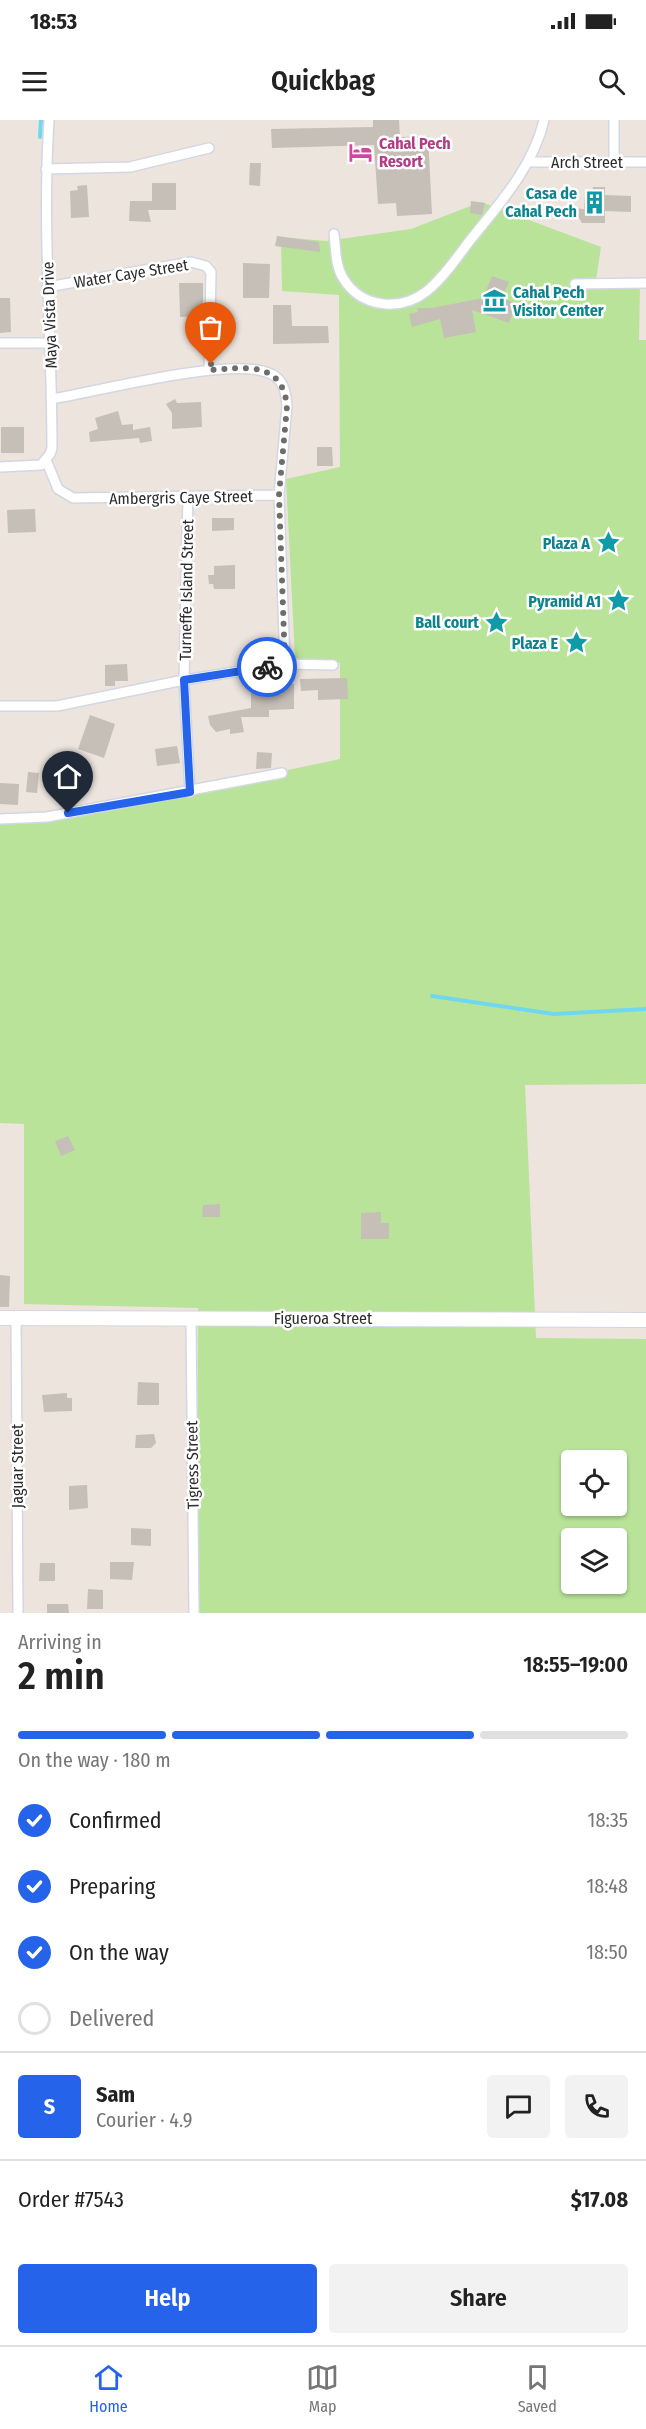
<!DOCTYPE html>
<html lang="en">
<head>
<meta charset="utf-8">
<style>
  :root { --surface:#fff; --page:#f2f2f2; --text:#222; --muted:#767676; --line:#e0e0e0; --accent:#2563eb }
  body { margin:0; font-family:"Fira Sans Condensed",sans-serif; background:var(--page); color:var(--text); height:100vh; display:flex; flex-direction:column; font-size:22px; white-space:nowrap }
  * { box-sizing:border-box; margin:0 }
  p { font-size:20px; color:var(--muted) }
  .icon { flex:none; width:33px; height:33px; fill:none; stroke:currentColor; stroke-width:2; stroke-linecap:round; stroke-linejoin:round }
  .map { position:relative; height:1493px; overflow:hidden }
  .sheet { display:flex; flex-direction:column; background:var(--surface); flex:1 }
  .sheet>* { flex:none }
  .buttons { position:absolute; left:561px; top:1330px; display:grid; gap:12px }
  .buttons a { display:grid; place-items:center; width:66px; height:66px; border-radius:6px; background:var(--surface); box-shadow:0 2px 4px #0004; font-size:30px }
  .pin { position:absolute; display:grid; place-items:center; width:51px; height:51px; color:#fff; margin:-62px -26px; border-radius:50% 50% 50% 0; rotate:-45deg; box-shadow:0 0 6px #0007 }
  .pin .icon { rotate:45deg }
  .courier { position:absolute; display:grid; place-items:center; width:60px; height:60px; margin:-30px; border:4px solid #2563eb; border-radius:50%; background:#fff; color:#222; box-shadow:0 2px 8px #0007 }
  .summary em { font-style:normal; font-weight:600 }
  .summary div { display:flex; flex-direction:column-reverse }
  .summary { display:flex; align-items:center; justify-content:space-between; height:102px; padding:0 18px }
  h1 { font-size:39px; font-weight:600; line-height:45px }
  .bar { display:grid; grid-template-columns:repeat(4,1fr); gap:9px 6px; align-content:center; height:72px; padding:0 18px }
  .bar i { height:8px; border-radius:4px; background:var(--line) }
  .bar .active { background:var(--accent) }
  .bar p { grid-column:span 4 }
  .line { display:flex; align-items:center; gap:15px; padding:0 18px; border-top:2px solid var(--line) }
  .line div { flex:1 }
  .round { display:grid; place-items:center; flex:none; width:63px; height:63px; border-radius:6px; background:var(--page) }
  ol { padding:0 18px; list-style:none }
  li { display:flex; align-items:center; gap:18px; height:66px }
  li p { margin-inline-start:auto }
  li .icon { padding:6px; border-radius:50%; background:var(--accent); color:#fff; stroke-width:4 }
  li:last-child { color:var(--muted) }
  li i { width:33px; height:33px; border:3px solid var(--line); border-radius:50% }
  .primary-button { display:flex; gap:12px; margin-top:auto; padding:12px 18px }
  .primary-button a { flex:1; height:69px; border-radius:6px; background:var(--accent); color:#fff; font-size:24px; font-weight:600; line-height:69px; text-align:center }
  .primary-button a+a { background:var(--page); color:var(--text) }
  .status { display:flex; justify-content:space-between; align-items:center; height:42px; padding:0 30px; background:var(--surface); direction:ltr }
  .status svg { height:16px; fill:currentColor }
  header { display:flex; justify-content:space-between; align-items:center; height:78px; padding:0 18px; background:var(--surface); font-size:27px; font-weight:600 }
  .tabs { display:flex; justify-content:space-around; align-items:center; height:84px; border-top:2px solid var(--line); background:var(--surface); font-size:16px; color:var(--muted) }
  .tabs a { display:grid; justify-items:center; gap:3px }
  .tabs .active { color:var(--accent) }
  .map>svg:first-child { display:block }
</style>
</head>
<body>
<div class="status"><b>18:53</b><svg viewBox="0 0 49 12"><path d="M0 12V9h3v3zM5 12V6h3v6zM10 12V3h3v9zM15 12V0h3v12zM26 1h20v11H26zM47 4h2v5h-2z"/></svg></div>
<header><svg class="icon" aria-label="menu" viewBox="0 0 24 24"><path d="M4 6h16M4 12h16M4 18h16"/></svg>Quickbag<svg class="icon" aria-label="search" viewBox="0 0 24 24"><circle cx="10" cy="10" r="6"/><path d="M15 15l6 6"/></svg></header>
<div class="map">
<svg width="646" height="1493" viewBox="0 0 646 1493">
  <rect width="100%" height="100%" fill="#ece4dd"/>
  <path fill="#b9e399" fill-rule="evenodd" d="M481,82L601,127L595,167L640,168L639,220H646V964L525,965L536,1218L646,1219V1493H197L198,1188L24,1184V1004L0,1003V704L39,703L340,639V543L295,538L286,359L340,347L339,175L282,171L281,117L326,121L411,109ZM572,1341H616V1386H572ZM572,1419H616V1464H572Z"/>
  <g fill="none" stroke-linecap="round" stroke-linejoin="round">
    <path stroke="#70d8ee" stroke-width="4" d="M40,17L41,0
      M432,876L554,894L646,889"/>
  </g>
  <path fill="#c5bfb8" d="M373,0H399L400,17L428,16L432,94L397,96L396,83L378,84L374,25L272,28L271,9L373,7Z
    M250,43H261L260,66L249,65Z
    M152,63H176V90H148L151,102L129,101L130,81H152Z
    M87,65L89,97L71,98L70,71L78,70L77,66Z
    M593,67H605V75L631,76V92L605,91V103H582L573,88L584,89L585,75H592Z
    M471,81L485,83L482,95L470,93Z
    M277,116L319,122L320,132L275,126Z
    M243,143L270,144L269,178H243Z
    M492,156L509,162L502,178L516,183L509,203L472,190L476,212L444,218L440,199L412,207L409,194L418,192L417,188H432L483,178Z
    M179,163H203V196L180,197Z
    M0,178H10L11,212L0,213Z
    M273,185H291L292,206H328L329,223L273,224Z
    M175,279L177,283L201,282L202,307L172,309V293L166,284Z
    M118,291L122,305L133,304V310L150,307L152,321L140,323L139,318L90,322L89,312L98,309L95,298Z
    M1,307H24V333H1Z
    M317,327H332L333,346H317Z
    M35,389L36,412L8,413L7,390Z
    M212,398H234V410L212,411Z
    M235,445V469H214L213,464H209L208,455H214V446Z
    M127,544L128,561H115V566H105V545Z
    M347,558L348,579L318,580V570L301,571L300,559Z
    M294,564V589L269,590V597H241L244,612L230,614V609L216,612L210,605L208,596L251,588V573H274L273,565Z
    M90,595L115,604L104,638L78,629Z
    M177,626L180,643L157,646L155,629Z
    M257,632L272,633L271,648L256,649Z
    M28,652L39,653L37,673L26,672Z
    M0,663L19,664L18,685L0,684Z
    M68,1016L75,1030L61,1036L55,1021Z
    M220,1084V1097H202L203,1085Z
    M381,1092V1103H389V1119H361V1093Z
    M0,1155L10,1156L9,1187H0Z
    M138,1262L159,1263V1285H137Z
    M67,1273V1278H72V1291L44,1292L42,1275Z
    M154,1314L156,1323L151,1328H135L136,1315Z
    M87,1365L88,1388L69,1390V1366Z
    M131,1408L151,1409V1426L131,1425Z
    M110,1442H134L132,1460L110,1459Z
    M40,1443H55V1461H39Z
    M88,1469L103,1470V1489H87Z
    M47,1484H68L69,1493H47Z"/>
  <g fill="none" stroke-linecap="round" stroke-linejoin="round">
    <defs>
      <path id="street" d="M614,0V41
        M529,42H646
        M46,49L130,47L209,28
        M334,114C336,129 335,145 343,158C361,188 400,192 427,171C443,158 456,139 468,123C498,85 533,48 544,0
        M575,164L646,163
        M47,167L191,142L206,146L211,152L209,250
        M0,223H50
        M51,279C94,273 245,231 276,257C285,264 286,275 287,286L279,375
        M46,340L58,369L73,378L279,375L285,544
        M0,347L41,345L50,334L52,328C52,218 42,109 49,0
        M188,376L184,560L190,672
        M0,586H57L184,560L285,544L333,545
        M0,699L47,697L282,653
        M16,1198L18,1493
        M191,1198L194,1493"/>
      <path id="secondary" d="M0,1198L646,1200"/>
    </defs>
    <use href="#street" stroke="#d2d7e3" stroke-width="12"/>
    <use href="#secondary" stroke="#d2d7e3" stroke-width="16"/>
    <use href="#street" stroke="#fff" stroke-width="9"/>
    <use href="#secondary" stroke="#fff" stroke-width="14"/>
  </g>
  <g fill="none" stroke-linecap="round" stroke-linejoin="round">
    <path stroke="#6f6c69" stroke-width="6" stroke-dasharray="0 10.8" d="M211,244L209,250C245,248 282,240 287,286L279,375L285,544L267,547"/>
    <path stroke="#2563eb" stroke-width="8" d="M68,693L190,672L184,560L267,547"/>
  </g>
  <defs>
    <symbol id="hotel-bare" viewBox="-9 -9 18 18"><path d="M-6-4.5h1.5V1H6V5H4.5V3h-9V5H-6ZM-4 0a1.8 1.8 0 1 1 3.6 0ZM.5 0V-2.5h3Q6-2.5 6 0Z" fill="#d1479c" stroke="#fff" stroke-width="2.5" paint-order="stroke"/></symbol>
    <symbol id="building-bare" viewBox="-9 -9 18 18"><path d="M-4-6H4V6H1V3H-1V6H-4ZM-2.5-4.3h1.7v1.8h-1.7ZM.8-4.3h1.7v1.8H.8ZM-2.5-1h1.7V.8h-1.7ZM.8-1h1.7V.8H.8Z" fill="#0f9aa8" stroke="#fff" stroke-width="2.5" paint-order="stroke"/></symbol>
    <symbol id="museum-bare" viewBox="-9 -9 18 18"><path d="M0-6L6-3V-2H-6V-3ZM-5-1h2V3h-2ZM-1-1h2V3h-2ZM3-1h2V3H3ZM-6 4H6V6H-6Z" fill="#0f9aa8" stroke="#fff" stroke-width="2.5" paint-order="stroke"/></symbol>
    <symbol id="sight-bare" viewBox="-9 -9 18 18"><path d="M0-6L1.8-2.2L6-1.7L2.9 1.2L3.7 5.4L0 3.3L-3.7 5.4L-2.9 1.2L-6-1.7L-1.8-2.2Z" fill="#0f9aa8" stroke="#fff" stroke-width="2.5" paint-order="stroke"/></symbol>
  </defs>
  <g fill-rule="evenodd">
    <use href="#hotel-bare" x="344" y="16" width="33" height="33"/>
    <use href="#building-bare" x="578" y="66" width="33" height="33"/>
    <use href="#museum-bare" x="478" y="164" width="33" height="33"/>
    <use href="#sight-bare" x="592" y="406" width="33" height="33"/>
    <use href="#sight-bare" x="602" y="464" width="33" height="33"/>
    <use href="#sight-bare" x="480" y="486" width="33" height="33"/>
    <use href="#sight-bare" x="560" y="506" width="33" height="33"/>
  </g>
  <g text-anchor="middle" stroke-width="5" stroke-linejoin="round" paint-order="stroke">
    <g font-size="16" font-weight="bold" fill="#b23c85" stroke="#fff" text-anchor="start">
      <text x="379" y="29">Cahal Pech<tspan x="379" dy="18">Resort</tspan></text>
    </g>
    <g font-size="16" fill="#2b2b2b" stroke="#fff">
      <text x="587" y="48">Arch Street</text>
      <text transform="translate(131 153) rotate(-9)" y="6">Water Caye Street</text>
      <text transform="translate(49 195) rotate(-92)" y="6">Maya Vista Drive</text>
      <text transform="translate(181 377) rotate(-1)" y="6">Ambergris Caye Street</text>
      <text transform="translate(186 470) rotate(-89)" y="6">Turneffe Island Street</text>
      <text x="323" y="1204">Figueroa Street</text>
      <text transform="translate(192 1345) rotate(-91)" y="6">Tigress Street</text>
      <text transform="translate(17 1346) rotate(-90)" y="6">Jaguar Street</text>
    </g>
    <g font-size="16" font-weight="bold" fill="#0d838f" stroke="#fff" text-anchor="end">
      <text x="577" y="79">Casa de<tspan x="577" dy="18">Cahal Pech</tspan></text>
      <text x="513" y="178" text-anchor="start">Cahal Pech<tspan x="513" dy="18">Visitor Center</tspan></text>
      <text x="590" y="429">Plaza A</text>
      <text x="601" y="487">Pyramid A1</text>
      <text x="479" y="508">Ball court</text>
      <text x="558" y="529">Plaza E</text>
    </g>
  </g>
</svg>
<div class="buttons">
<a><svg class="icon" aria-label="locate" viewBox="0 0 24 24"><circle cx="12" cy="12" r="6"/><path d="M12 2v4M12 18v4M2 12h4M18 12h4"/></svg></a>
<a><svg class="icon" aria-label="layers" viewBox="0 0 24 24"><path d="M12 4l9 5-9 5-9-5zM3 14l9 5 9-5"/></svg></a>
</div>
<div class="pin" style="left:211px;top:244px;background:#ea580c"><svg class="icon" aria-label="bag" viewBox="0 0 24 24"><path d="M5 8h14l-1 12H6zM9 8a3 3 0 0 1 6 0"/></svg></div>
<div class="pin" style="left:68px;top:693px;background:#1f2937"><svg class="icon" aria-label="home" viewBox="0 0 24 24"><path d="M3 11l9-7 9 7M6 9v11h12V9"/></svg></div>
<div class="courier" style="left:267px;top:547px"><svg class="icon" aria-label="bike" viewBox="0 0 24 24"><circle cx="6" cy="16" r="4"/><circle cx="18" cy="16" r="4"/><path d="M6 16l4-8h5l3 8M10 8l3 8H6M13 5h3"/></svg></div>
</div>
<section class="sheet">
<div class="summary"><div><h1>2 min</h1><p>Arriving in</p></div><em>18:55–19:00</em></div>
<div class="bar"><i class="active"></i><i class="active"></i><i class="active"></i><i></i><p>On the way · 180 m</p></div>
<ol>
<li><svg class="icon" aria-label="check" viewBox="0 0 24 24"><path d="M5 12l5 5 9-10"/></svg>Confirmed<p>18:35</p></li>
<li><svg class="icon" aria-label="check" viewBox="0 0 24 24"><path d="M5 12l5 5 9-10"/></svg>Preparing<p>18:48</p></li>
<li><svg class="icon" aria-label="check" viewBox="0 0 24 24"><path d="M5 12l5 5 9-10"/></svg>On the way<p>18:50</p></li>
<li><i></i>Delivered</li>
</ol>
<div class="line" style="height:108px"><b class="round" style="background:var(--accent);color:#fff">S</b><div><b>Sam</b><p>Courier · 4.9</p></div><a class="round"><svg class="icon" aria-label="chat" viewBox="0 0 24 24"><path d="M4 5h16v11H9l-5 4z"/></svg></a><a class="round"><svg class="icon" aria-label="phone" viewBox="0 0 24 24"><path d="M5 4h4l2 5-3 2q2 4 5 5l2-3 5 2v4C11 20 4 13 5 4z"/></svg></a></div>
<div class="line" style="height:78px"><div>Order #7543</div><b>$17.08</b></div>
<div class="primary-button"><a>Help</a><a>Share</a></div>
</section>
<nav class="tabs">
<a class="active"><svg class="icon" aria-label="home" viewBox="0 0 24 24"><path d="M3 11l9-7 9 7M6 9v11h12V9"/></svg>Home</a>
<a><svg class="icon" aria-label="map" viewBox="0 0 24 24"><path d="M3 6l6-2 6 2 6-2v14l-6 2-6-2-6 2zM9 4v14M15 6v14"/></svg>Map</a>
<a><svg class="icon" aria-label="saved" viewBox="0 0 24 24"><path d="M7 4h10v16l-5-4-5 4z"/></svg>Saved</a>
</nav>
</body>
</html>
